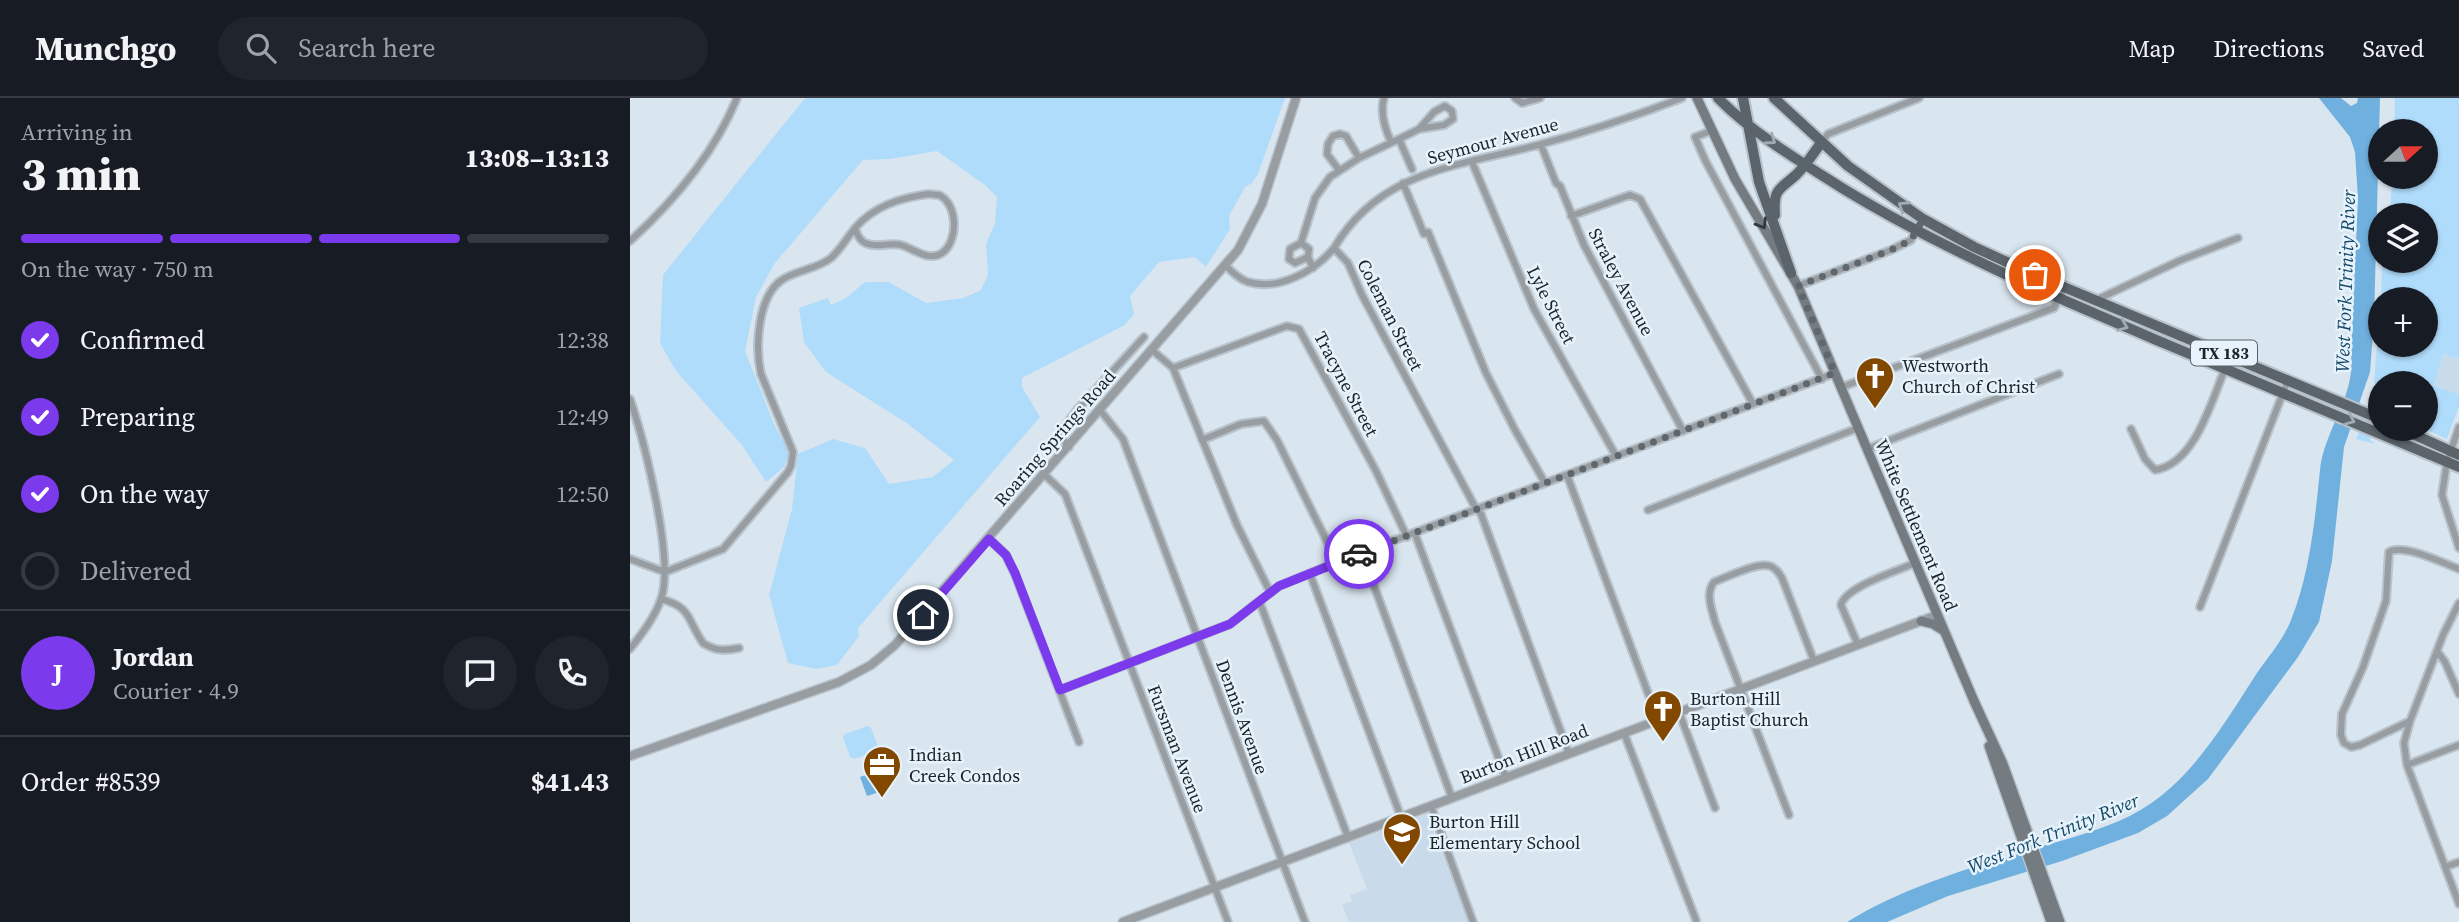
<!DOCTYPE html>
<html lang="en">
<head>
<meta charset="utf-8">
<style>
  :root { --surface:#171b24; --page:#20242c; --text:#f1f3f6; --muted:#9ea1a6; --line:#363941; --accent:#7c3aed }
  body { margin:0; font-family:"Source Serif 4",serif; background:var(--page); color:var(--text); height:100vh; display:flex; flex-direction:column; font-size:26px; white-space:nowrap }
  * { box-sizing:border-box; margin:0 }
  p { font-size:23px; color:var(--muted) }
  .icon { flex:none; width:38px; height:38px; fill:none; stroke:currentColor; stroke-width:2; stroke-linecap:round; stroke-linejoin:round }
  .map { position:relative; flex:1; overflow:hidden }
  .details { display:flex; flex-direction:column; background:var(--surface); width:630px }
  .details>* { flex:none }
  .needle { width:46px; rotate:69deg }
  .buttons { position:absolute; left:1738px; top:21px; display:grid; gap:14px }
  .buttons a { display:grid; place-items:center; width:70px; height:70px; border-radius:50%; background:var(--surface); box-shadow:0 2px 5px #0004; font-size:35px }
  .pin { position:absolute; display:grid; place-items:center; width:60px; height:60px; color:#fff; margin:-30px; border:4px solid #fff; border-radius:50%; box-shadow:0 2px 7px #0007 }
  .courier { position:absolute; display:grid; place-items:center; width:70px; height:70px; margin:-35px; border:5px solid #7c3aed; border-radius:50%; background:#fff; color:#222; box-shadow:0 2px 9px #0007 }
  .head em { font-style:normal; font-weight:800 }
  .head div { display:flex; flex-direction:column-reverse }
  .head { display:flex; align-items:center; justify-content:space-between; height:119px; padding:0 21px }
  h1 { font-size:46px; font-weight:800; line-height:52px }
  .bar { display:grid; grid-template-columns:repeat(4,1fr); gap:10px 7px; align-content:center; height:84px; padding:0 21px }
  .bar i { height:9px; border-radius:5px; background:var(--line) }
  .bar .active { background:var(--accent) }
  .bar p { grid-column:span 4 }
  .line { display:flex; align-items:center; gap:18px; padding:0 21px; border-top:2px solid var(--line) }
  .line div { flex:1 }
  .round { display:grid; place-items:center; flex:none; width:74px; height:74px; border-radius:37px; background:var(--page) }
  ol { padding:0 21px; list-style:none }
  li { display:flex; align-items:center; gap:21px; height:77px }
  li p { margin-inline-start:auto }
  li .icon { padding:7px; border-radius:50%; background:var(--accent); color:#fff; stroke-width:4 }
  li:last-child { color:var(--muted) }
  li i { width:38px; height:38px; border:4px solid var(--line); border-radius:50% }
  header { display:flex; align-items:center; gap:42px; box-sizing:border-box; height:98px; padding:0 35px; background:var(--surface); border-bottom:2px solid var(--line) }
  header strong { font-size:33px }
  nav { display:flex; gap:38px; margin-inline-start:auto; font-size:24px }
  .search { width:490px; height:63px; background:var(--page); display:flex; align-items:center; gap:18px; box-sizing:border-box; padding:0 24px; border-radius:38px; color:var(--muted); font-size:26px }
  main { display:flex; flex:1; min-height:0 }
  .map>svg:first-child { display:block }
</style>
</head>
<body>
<header>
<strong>Munchgo</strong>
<div class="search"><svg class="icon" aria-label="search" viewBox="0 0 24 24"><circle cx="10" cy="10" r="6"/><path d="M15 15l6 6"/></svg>Search here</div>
<nav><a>Map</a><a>Directions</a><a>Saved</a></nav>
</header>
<main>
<section class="details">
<div class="head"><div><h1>3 min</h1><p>Arriving in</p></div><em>13:08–13:13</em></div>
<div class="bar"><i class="active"></i><i class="active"></i><i class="active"></i><i></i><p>On the way · 750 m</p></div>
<ol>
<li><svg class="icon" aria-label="check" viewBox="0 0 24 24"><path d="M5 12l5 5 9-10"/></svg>Confirmed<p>12:38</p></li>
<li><svg class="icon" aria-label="check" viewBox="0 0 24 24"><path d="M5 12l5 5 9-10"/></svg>Preparing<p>12:49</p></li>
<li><svg class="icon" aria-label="check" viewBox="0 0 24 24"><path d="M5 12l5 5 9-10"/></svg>On the way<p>12:50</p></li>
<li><i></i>Delivered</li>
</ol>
<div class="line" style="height:126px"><b class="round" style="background:var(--accent);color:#fff">J</b><div><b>Jordan</b><p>Courier · 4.9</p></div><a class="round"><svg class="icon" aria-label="chat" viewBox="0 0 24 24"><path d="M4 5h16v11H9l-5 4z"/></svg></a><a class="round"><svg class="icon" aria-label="phone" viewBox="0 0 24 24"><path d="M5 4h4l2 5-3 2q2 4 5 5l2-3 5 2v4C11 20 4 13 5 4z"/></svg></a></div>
<div class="line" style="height:91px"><div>Order #8539</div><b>$41.43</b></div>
</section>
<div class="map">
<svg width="1829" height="824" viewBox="0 0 1829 824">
  <rect width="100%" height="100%" fill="#d9e5ef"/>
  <path fill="#c9dbea" d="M1813,256L1829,261V296L1804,288Z
    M797,716L838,824H719L712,807L722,803L720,797L737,791L719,745Z"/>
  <path fill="#b0dcfc" d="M175,0H655L628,76L622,85L615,89L599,118L600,131L576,169L565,159L529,164L500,198L504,216L495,227L392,280V289L410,319L228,530L229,538L207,567L186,571L158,565L139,497L162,411L168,356L203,341L235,350L259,386L303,379L324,362L278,326L196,274L174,244L169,210L198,200L201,207L216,200L235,184H259L296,205L334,200L351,192L358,177L356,146L365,125L367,99L355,87L307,53L260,61L233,62L145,165L126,199L115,253L144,326L159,355L154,369L136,384L112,347L46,273L30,245L33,177Z
    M1763,0H1829V261L1813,256L1804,288L1829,296V308L1817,341L1795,331L1796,285H1750V314L1740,341L1745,346L1726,341L1748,293L1744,284L1750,208V247H1796V201H1751L1752,163H1796V117H1760L1762,79H1796V33H1764L1765,1Z
    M238,628L241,630L248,649L247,653L224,661L220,659L213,639L215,636Z"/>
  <path fill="#70b0de" d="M1689,0H1711L1721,8L1727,5L1728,0H1750L1744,221L1740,274L1714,349L1702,463L1689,524L1668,559L1578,681L1537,718L1508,735L1432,763L1318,798L1257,824H1217C1269,792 1330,773 1388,755C1422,745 1456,737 1489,723C1554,696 1590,632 1627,575C1638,559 1654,541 1661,522C1680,475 1685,421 1690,372C1694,332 1726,298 1721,256L1728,101L1725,54L1720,39Z
    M253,671L259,691L237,698L230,679Z"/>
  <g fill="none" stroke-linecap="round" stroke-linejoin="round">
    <defs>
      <path id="minor" d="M754,0C750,14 755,31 761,44
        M885,0L892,5L910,0
        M1081,33L1065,39L1075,62L1192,281
        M769,41L782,71
        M1192,44L1198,36L1289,0
        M911,47L926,85L930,88L954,147L1053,333
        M842,64L904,211L986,358
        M709,72L697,56L698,46L703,38L710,36L716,38L729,60
        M773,85L794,136
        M298,96C299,96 308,97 309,97C328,106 329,143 312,155C299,164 284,151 271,147C260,144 249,150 238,146C230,144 227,137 225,130C244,108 270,100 298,96Z
        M941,118L1000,97L1010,101L1123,306
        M798,134L856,275L885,332L915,385
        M0,143C44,103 84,56 107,0
        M671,145L685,100L700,79L729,60L769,41L789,31L814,27L823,21L822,13L815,8L804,14L789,31
        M671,145L660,151L659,161L665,165L678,159
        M671,145L679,151L678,159L683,170
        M704,150C750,72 829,68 908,47C957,34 1005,18 1052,0
        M595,167C602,174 609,181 618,184C649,193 685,173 704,150L718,165L732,197L844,407L851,416L939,656
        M1168,188L1261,152L1281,142L1293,121
        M1466,202L1551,162L1608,140
        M522,252L543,270L607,427L640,494
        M543,270L657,228L669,231L746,373L777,439
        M1212,289L1424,210L1435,189
        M0,301C14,342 45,463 31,501C25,519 11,537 0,551
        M470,312L493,341L675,824
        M1829,329L1817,364L1812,397L1829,450
        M1501,331L1515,361L1525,372C1565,366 1581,304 1595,271
        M572,342L611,326L634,323L647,342L707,464
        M439,349L432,340L431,333L447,312L514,239
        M1237,351L1429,276
        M415,377L435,396L598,824
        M937,377L1028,622
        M1018,412L1228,330
        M785,436L876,680
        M359,441L376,457L385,476L449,644
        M732,455L822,700
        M0,461L35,474L93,451L158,374L161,368L163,354L131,276C125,249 127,195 155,180C169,172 189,170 201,160C210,152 217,140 225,130
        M680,476L771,719
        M31,501C62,509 57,522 73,545C85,553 95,553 109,550
        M630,505L718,739
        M1829,505L1813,537L1780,623L1774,645L1777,667L1829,806
        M1570,509L1658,282
        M1228,547L1211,507C1215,489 1267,473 1285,465
        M1807,553L1815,564L1829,596
        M430,592L600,526L649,488L707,464L1205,275
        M1049,614L1085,710
        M1780,623L1730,647L1721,649L1714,645L1711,637L1712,616L1733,569L1756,503L1759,454C1773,445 1813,465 1829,471
        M994,635L1066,822
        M1777,667L1829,647
        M801,708L843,824
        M1159,717L1085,524C1082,511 1075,496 1084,484C1097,479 1127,464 1140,468C1146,470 1149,475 1152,480L1184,563
        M1815,769L1829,764"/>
      <path id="tertiary" d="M0,658L209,584L241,567L265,547L608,152L632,106L666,0
        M493,824L1307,517"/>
      <path id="secondary" d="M1067,0L1105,81L1168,188L1344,603L1373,666L1430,824
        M1291,523L1303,526L1314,533
        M1359,648L1421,824"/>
      <path id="primary" d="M1088,0C1122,35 1171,64 1212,90C1315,153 1425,199 1536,246C1634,287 1731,328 1829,369
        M1113,0L1129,84L1161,175
        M1144,0L1218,68L1293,121L1344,149L1405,177L1750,321
        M1145,117C1143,89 1150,92 1167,76C1176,67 1183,56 1191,45
        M1772,331L1829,357"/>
    </defs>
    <use href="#minor" stroke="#b7c2cb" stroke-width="10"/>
    <use href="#tertiary" stroke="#b7c2cb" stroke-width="11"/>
    <use href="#secondary" stroke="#b7c2cb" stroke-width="12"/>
    <use href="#primary" stroke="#b7c2cb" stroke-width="14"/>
    <use href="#minor" stroke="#989da1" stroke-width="6"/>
    <use href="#tertiary" stroke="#989da1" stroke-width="8"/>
    <use href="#secondary" stroke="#747c81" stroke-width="9"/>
    <use href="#primary" stroke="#5b646a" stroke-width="10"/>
  </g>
  <defs><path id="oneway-chevron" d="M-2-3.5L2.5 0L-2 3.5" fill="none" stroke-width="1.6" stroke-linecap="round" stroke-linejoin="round" transform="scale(1.75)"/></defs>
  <g stroke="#a0acb3">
    <use href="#oneway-chevron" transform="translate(1141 42) rotate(35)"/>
    <use href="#oneway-chevron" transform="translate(1273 108) rotate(-147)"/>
    <use href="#oneway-chevron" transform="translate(1493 228) rotate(23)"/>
    <use href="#oneway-chevron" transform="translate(1720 322) rotate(23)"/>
  </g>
  <use stroke="#33383c" href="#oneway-chevron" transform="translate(1132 126) rotate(59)"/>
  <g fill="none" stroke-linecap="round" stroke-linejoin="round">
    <path stroke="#5f666c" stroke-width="7" stroke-dasharray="0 12.6" d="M729,456L1205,275L1168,188L1261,152L1281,142L1293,121L1343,149L1405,177"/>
    <path stroke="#7c3aed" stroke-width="9" d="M293,517L359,441L376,457L385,475L430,592L600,526L649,488L729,456"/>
  </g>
  <defs>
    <symbol id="church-pin" viewBox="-11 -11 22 30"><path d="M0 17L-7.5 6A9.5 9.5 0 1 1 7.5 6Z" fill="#834800" stroke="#e6f3fc"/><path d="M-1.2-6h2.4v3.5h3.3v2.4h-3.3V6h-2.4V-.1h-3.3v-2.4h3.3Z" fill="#fff"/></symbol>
    <symbol id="office-pin" viewBox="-11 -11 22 30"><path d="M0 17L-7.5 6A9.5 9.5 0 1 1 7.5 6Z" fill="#834800" stroke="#e6f3fc"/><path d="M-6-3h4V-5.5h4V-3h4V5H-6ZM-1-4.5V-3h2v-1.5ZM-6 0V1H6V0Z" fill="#fff"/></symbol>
    <symbol id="school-pin" viewBox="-11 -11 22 30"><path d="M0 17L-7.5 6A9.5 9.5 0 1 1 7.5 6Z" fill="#834800" stroke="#e6f3fc"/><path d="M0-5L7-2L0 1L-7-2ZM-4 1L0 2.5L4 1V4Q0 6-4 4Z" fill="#fff"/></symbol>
  </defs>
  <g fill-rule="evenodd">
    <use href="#church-pin" x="1223" y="256" width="44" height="60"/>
    <use href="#church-pin" x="1011" y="589" width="44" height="60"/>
    <use href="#office-pin" x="230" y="645" width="44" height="60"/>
    <use href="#school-pin" x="750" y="712" width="44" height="60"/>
  </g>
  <g text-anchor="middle" stroke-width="5" stroke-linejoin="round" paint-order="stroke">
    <rect fill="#e6f3fc" stroke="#596166" stroke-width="2" x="1561" y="242.5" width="66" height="25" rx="5"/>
    <g font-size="16" font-weight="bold" fill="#1d2225">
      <text x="1594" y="261">TX 183</text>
    </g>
    <g font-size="18" fill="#1d2225" stroke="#e6f3fc">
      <text transform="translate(863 43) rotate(-15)" y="6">Seymour Avenue</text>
      <text transform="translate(991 184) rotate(62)" y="6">Straley Avenue</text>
      <text transform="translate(921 207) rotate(63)" y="6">Lyle Street</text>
      <text transform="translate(760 217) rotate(63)" y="6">Coleman Street</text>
      <text transform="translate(716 286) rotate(62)" y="6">Tracyne Street</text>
      <text transform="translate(425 340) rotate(-49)" y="6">Roaring Springs Road</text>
      <text transform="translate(1286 427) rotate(67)" y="6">White Settlement Road</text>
      <text transform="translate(612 619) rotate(70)" y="6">Dennis Avenue</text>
      <text transform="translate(547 651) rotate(69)" y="6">Fursman Avenue</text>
      <text transform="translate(894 656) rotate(-21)" y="6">Burton Hill Road</text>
    </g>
    <g font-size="18" fill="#1d2225" stroke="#e6f3fc" text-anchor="start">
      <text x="1272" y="274">Westworth<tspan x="1272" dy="21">Church of Christ</tspan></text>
      <text x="1060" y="607">Burton Hill<tspan x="1060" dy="21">Baptist Church</tspan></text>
      <text x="279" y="663">Indian<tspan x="279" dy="21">Creek Condos</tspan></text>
      <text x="799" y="730">Burton Hill<tspan x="799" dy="21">Elementary School</tspan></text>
    </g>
    <g font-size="19" font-style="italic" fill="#154766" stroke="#e6f3fc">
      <text transform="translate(1715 183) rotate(-88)" y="7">West Fork Trinity River</text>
      <text transform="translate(1423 735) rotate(-22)" y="7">West Fork Trinity River</text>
    </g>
  </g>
</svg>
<div class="buttons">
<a><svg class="needle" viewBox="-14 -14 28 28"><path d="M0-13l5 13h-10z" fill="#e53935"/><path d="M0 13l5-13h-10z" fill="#9ea1a6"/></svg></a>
<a><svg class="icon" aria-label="layers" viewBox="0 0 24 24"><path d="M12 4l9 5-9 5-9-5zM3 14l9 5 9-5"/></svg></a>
<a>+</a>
<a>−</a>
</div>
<div class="pin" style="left:1405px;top:177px;background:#ea580c"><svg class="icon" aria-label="bag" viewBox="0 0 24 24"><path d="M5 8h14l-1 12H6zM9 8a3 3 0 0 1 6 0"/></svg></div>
<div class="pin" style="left:293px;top:517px;background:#1f2937"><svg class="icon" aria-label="home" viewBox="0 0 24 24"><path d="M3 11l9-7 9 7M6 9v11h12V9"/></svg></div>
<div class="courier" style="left:729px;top:456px"><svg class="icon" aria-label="car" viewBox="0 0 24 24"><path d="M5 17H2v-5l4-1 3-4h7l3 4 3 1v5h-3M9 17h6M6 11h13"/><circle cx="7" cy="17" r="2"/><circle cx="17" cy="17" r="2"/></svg></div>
</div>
</main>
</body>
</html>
